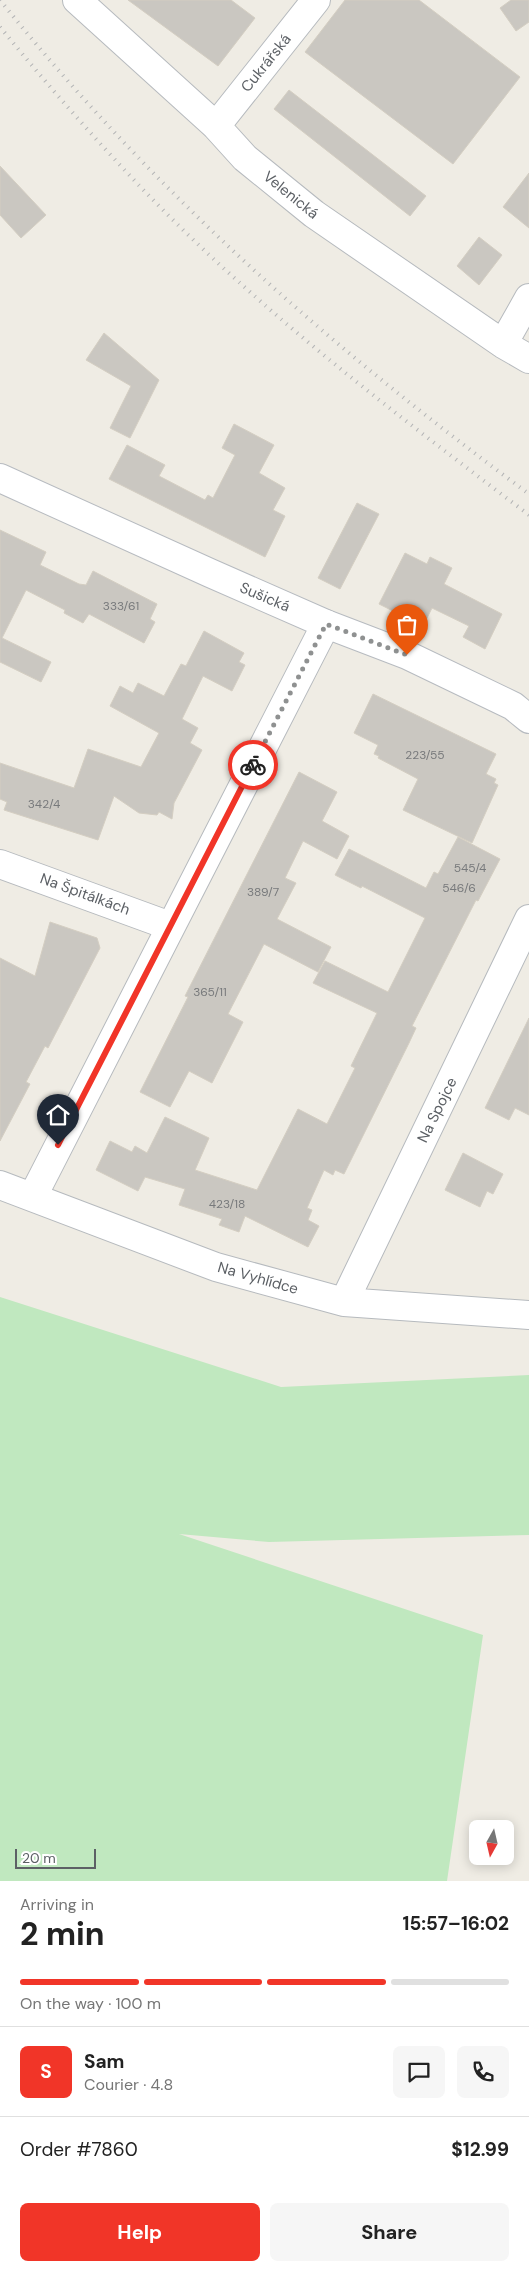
<!DOCTYPE html>
<html lang="en">
<head>
<meta charset="utf-8">
<style>
  :root { --surface:#fff; --page:#f6f6f6; --text:#222; --muted:#767676; --line:#e0e0e0; --accent:#f13528 }
  body { margin:0; font-family:"DM Sans",sans-serif; background:var(--page); color:var(--text); height:100vh; display:flex; flex-direction:column; font-size:19px; white-space:nowrap }
  * { box-sizing:border-box; margin:0 }
  p { font-size:16px; color:var(--muted) }
  .icon { flex:none; width:28px; height:28px; fill:none; stroke:currentColor; stroke-width:2; stroke-linecap:round; stroke-linejoin:round }
  .map { position:relative; height:1881px; overflow:hidden }
  .side { display:flex; flex-direction:column; background:var(--surface); flex:1 }
  .side>* { flex:none }
  .needle { width:32px; rotate:188deg }
  .tools { position:absolute; left:469px; top:1820px; display:grid; gap:10px }
  .tools a { display:grid; place-items:center; width:45px; height:45px; border-radius:8px; background:var(--surface); box-shadow:0 2px 12px #0003; font-size:25px }
  .scale { position:absolute; left:15px; bottom:12px; width:81px; box-sizing:border-box; padding-left:5px; border:2px solid #5c6065; border-top:0; font-size:14px; line-height:18px; white-space:nowrap; color:#5c6065; -webkit-text-stroke:4px #fff; paint-order:stroke }
  .pin { position:absolute; display:grid; place-items:center; width:42px; height:42px; color:#fff; margin:-51px -21px; border-radius:50% 50% 50% 0; rotate:-45deg; box-shadow:0 0 5px #0007 }
  .pin .icon { rotate:45deg }
  .courier { position:absolute; display:grid; place-items:center; width:50px; height:50px; margin:-25px; border:4px solid #f13528; border-radius:50%; background:#fff; color:#222; box-shadow:0 1px 6px #0007 }
  .summary em { font-style:normal; font-weight:700 }
  .summary div { display:flex; flex-direction:column-reverse }
  .summary { display:flex; align-items:center; justify-content:space-between; height:85px; padding:0 20px }
  h1 { font-size:32px; font-weight:700; line-height:38px }
  .bar { display:grid; grid-template-columns:repeat(4,1fr); gap:8px 5px; align-content:center; height:60px; padding:0 20px }
  .bar i { height:6px; border-radius:4px; background:var(--line) }
  .bar .on { background:var(--accent) }
  .bar p { grid-column:span 4 }
  .line { display:flex; align-items:center; gap:12px; padding:0 20px; border-top:1px solid var(--line) }
  .line div { flex:1 }
  .round { display:grid; place-items:center; flex:none; width:52px; height:52px; border-radius:8px; background:var(--page) }
  .button { display:flex; gap:10px; margin-top:auto; padding:10px 20px }
  .button a { flex:1; height:58px; border-radius:8px; background:var(--accent); color:#fff; font-size:20px; font-weight:700; line-height:58px; text-align:center }
  .button a+a { background:var(--page); color:var(--text) }
  .map>svg:first-child { display:block }
</style>
</head>
<body>
<div class="map">
<svg width="529" height="1881" viewBox="0 0 529 1881">
  <rect width="100%" height="100%" fill="#efece4"/>
  <path fill="#c0e8bf" d="M0,1297L281,1387L529,1375V1535L269,1542L179,1534L483,1635L447,1881H0Z"/>
  <path fill="#cac7c1" stroke="#d4cec2" d="M128,0H231L255,18L218,66Z
    M345,0H419L520,77L453,164L305,52Z
    M511,0H529V22L516,31L500,8Z
    M289,90L426,196L410,216L274,109Z
    M0,166L46,215L21,238L0,215Z
    M529,173V228L503,207Z
    M479,237L502,255L479,285L457,266Z
    M104,333L159,380L130,438L110,428L131,386L86,360Z
    M234,424L274,445L259,473L285,488L273,510L285,516L265,557L109,479L127,445L165,465L159,476L205,500L208,495L213,498L235,455L222,448Z
    M357,503L379,514L340,589L318,578Z
    M0,530L46,552L40,565L79,584L86,585L93,571L157,604L150,619L155,622L144,643L89,614L83,623L64,613L65,610L26,590L2,638L51,662L41,682L0,662Z
    M405,553L427,564L430,557L452,568L444,584L502,614L485,649L463,637L469,626L432,608L423,626L379,604Z
    M204,631L244,653L239,662L245,665L232,691L203,676L182,719L198,728L190,743L202,750L174,803L172,819L159,812L157,815L139,813L114,796L98,840L4,810L7,802L0,799V763L74,788L88,749L141,767L159,733L110,706L120,686L133,693L138,683L164,696L181,664L186,666Z
    M373,694L496,754L486,774L496,779L494,783L498,785L472,843L403,810L418,779L378,758L379,756L374,754L378,745L354,733Z
    M299,772L337,792L322,821L349,836L337,859L303,841L285,878L296,883L277,919L331,947L318,972L264,944L228,1014L243,1022L212,1083L189,1071L170,1107L140,1092L188,997L185,996Z
    M458,837L500,859L478,901L476,900L412,1026L416,1028L409,1043L344,1174L335,1170L333,1175L324,1170L307,1208L312,1210L308,1220L319,1226L308,1247L245,1216L239,1232L219,1225L222,1219L179,1205L185,1189L145,1177L138,1191L96,1170L110,1141L132,1152L135,1146L147,1153L165,1117L209,1138L195,1170L257,1190L298,1109L327,1124L355,1068L351,1066L377,1013L313,983L325,961L388,992L425,918L362,886L361,888L335,875L349,849L426,888L434,872L438,874Z
    M50,922L97,938L100,948L48,1048L45,1046L26,1082L30,1084L0,1141V958L35,976Z
    M529,1018V1115L515,1108L509,1120L485,1108Z
    M463,1153L503,1174L493,1194L487,1191L480,1207L445,1190Z"/>
  <g fill="none" stroke-linecap="round" stroke-linejoin="round">
    <defs>
      <path id="street" d="M77,0L216,126L245,158L314,214L503,344L529,359
        M216,126L316,0
        M503,344L529,298
        M0,864L170,926
        M0,1185L216,1267L344,1302L529,1315
        M33,1196L326,624
        M344,1302L529,919"/>
      <path id="secondary" d="M0,478L210,573L326,624L407,655L513,706L529,719"/>
    </defs>
    <use href="#street" stroke="#b6babe" stroke-width="30"/>
    <use href="#secondary" stroke="#b7bbc0" stroke-width="30"/>
    <use href="#street" stroke="#fff" stroke-width="28"/>
    <use href="#secondary" stroke="#fff" stroke-width="28"/>
    <path stroke="#b3b4b5" stroke-width="4" stroke-dasharray="1 6" stroke-linecap="butt" d="M0,0C156,195 329,346 529,494
      M0,27C74,117 152,205 240,283C332,366 430,440 529,515"/>
  </g>
  <g fill="none" stroke-linecap="round" stroke-linejoin="round">
    <path stroke="#8f9191" stroke-width="5" stroke-dasharray="0 9" d="M253,765L326,624L407,655"/>
    <path stroke="#f13528" stroke-width="6" d="M58,1145L253,765"/>
  </g>
  <g text-anchor="middle" stroke-width="5" stroke-linejoin="round" paint-order="stroke">
    <g font-size="12" fill="#787a7c">
      <text x="121" y="610">333/61</text>
      <text x="425" y="759">223/55</text>
      <text x="44" y="808">342/4</text>
      <text x="470" y="872">545/4</text>
      <text x="459" y="892">546/6</text>
      <text x="263" y="896">389/7</text>
      <text x="210" y="996">365/11</text>
      <text x="227" y="1208">423/18</text>
    </g>
    <g font-size="15" fill="#5c6065" stroke="#fff">
      <text transform="translate(266 63) rotate(-51)" y="5">Cukrářská</text>
      <text transform="translate(291 195) rotate(39)" y="5">Velenická</text>
      <text transform="translate(265 597) rotate(23)" y="5">Sušická</text>
      <text transform="translate(85 894) rotate(20)" y="5">Na Špitálkách</text>
      <text transform="translate(437 1110) rotate(-64)" y="5">Na Spojce</text>
      <text transform="translate(258 1278) rotate(16)" y="5">Na Vyhlídce</text>
    </g>
  </g>
</svg>
<div class="tools">
<a><svg class="needle" viewBox="-14 -14 28 28"><path d="M0-13l5 13h-10z" fill="#e53935"/><path d="M0 13l5-13h-10z" fill="#767676"/></svg></a>
</div>
<div class="scale">20 m</div>
<div class="pin" style="left:407px;top:655px;background:#ea580c"><svg class="icon" aria-label="bag" viewBox="0 0 24 24"><path d="M5 8h14l-1 12H6zM9 8a3 3 0 0 1 6 0"/></svg></div>
<div class="pin" style="left:58px;top:1145px;background:#1f2937"><svg class="icon" aria-label="home" viewBox="0 0 24 24"><path d="M3 11l9-7 9 7M6 9v11h12V9"/></svg></div>
<div class="courier" style="left:253px;top:765px"><svg class="icon" aria-label="bike" viewBox="0 0 24 24"><circle cx="6" cy="16" r="4"/><circle cx="18" cy="16" r="4"/><path d="M6 16l4-8h5l3 8M10 8l3 8H6M13 5h3"/></svg></div>
</div>
<section class="side">
<div class="summary"><div><h1>2 min</h1><p>Arriving in</p></div><em>15:57–16:02</em></div>
<div class="bar"><i class="on"></i><i class="on"></i><i class="on"></i><i></i><p>On the way · 100 m</p></div>
<div class="line" style="height:90px"><b class="round" style="background:var(--accent);color:#fff">S</b><div><b>Sam</b><p>Courier · 4.8</p></div><a class="round"><svg class="icon" aria-label="chat" viewBox="0 0 24 24"><path d="M4 5h16v11H9l-5 4z"/></svg></a><a class="round"><svg class="icon" aria-label="phone" viewBox="0 0 24 24"><path d="M5 4h4l2 5-3 2q2 4 5 5l2-3 5 2v4C11 20 4 13 5 4z"/></svg></a></div>
<div class="line" style="height:65px"><div>Order #7860</div><b>$12.99</b></div>
<div class="button"><a>Help</a><a>Share</a></div>
</section>
</body>
</html>
